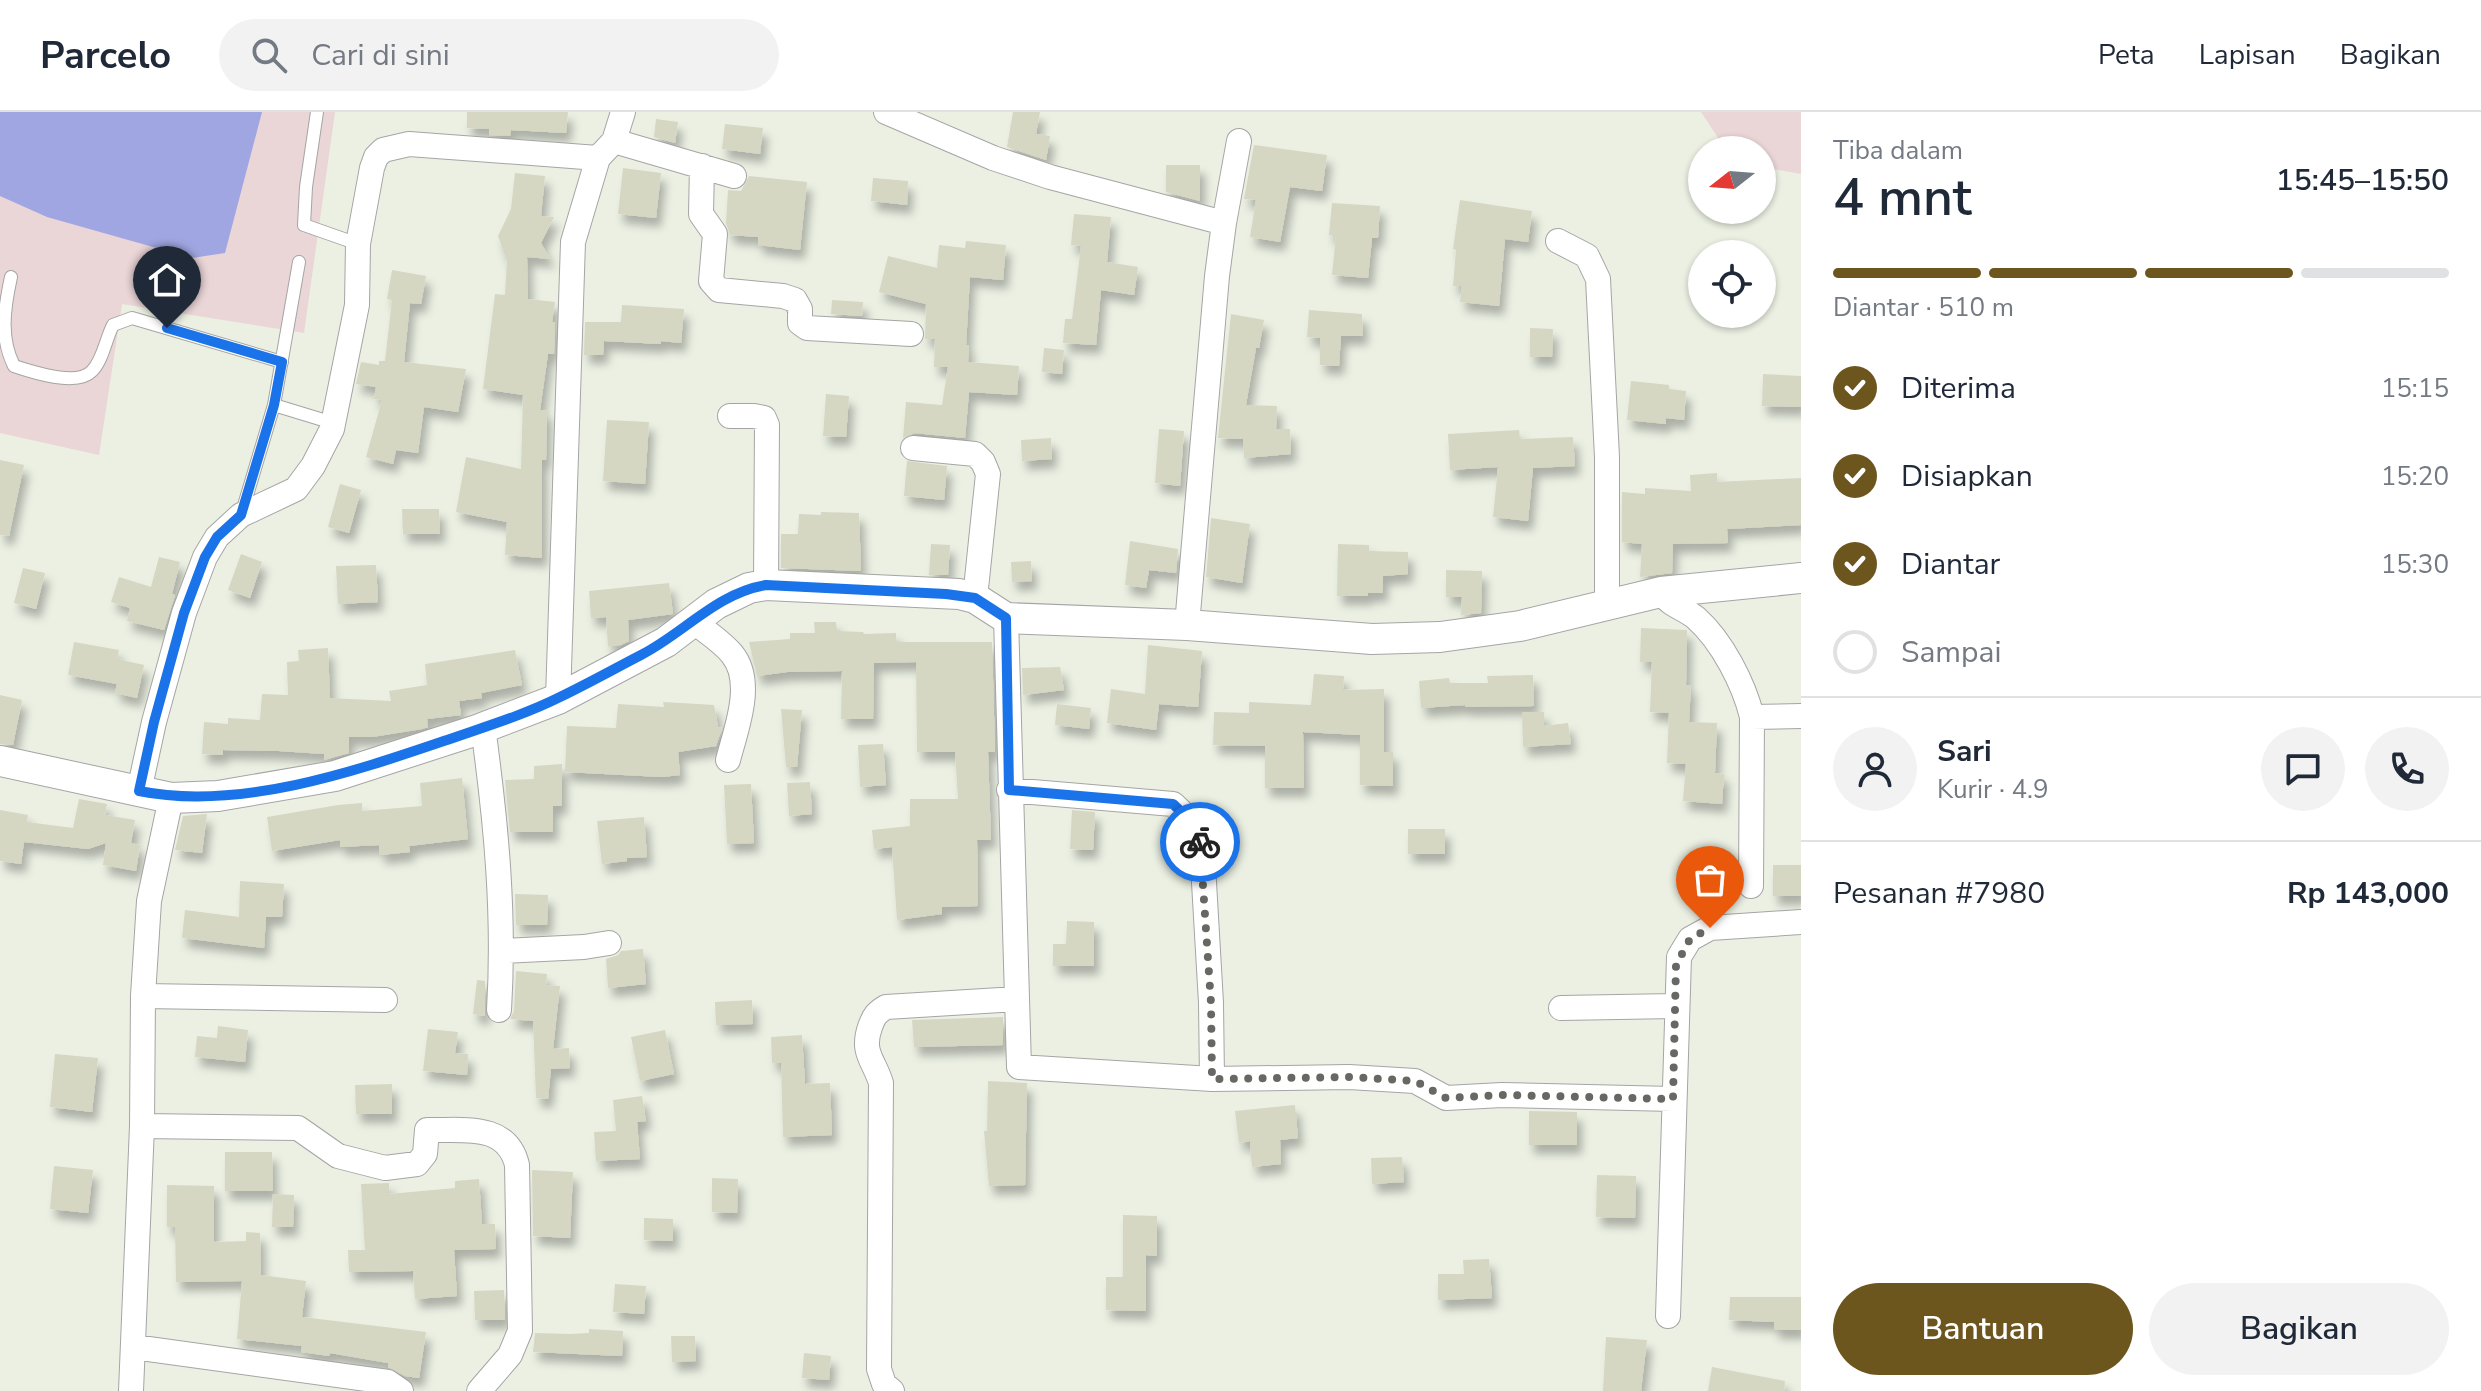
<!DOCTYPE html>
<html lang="id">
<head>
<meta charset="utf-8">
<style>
  :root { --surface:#fff; --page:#f2f2f3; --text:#1f2937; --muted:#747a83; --line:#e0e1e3; --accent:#6d551e }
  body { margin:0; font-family:"Nunito Sans",sans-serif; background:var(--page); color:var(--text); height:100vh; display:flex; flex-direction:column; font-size:30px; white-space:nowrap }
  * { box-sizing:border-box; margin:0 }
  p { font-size:26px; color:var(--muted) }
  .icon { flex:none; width:44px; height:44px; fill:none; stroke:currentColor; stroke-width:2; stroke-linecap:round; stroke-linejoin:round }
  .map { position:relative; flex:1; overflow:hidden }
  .details { display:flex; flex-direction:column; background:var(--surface); width:680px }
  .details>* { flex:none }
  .needle { width:52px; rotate:253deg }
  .tools { position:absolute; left:1688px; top:24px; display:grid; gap:16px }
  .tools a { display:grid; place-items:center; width:88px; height:88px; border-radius:50%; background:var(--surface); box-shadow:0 2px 6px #0004; font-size:40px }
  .pin { position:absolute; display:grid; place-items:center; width:68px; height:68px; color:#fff; margin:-82px -34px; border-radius:50% 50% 50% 0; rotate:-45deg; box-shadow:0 0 8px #0007 }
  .pin .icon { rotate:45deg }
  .courier { position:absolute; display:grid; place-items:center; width:80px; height:80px; margin:-40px; border:6px solid #1a73e8; border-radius:50%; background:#fff; color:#222; box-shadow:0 2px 10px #0007 }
  .summary em { font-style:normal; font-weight:600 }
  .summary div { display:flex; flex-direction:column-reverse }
  .summary { display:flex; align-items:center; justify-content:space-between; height:136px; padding:0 32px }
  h1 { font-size:52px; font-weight:600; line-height:60px }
  .bar { display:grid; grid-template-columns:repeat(4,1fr); gap:12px 8px; align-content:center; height:96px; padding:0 32px }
  .bar i { height:10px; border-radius:6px; background:var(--line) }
  .bar .selected { background:var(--accent) }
  .bar p { grid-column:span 4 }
  .line { display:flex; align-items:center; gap:20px; padding:0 32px; border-top:2px solid var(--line) }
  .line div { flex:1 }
  .round { display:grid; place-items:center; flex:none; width:84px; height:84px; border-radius:42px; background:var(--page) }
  ol { padding:0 32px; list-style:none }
  li { display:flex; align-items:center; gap:24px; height:88px }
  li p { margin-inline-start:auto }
  li .icon { padding:8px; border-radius:50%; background:var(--accent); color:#fff; stroke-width:4 }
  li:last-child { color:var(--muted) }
  li i { width:44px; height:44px; border:4px solid var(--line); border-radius:50% }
  .cta { display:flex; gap:16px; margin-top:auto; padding:16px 32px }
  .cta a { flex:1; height:92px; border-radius:48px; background:var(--accent); color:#fff; font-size:32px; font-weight:600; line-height:92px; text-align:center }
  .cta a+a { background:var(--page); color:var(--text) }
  header { display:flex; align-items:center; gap:48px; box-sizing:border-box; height:112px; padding:0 40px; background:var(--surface); border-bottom:2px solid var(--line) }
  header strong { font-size:38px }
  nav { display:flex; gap:44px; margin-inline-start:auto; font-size:28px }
  .search { width:560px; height:72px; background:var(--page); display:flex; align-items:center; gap:20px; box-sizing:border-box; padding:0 28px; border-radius:44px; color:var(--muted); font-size:30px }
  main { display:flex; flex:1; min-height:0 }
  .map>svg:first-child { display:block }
</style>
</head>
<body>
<header>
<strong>Parcelo</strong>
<div class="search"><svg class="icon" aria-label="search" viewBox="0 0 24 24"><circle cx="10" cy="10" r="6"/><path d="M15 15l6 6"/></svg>Cari di sini</div>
<nav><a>Peta</a><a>Lapisan</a><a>Bagikan</a></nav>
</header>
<main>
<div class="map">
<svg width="1801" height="1279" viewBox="0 0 1801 1279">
  <defs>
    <filter id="shadow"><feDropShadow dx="5" dy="9" stdDeviation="4" flood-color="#0004"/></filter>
  </defs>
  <rect width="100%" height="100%" fill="#ebf0e3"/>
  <path fill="#ead5d7" d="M0,0H335L304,221L122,192L99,343L0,321Z
    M1701,0H1801V62L1762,55V38H1726Z"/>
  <path fill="#a0a6e1" d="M0,0H262L225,141L192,146L47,105L0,84Z"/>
  <path fill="#d5d7c3" filter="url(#shadow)" d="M467,0H568L566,21L511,18L510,24L489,23V17L467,16Z
    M1013,0H1040L1036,22L1050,24L1046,48L1007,35Z
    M656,7L678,10L675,31L654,25Z
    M725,12L763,16L760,42L722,37Z
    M1254,33L1327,43L1322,79L1290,75L1280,130L1250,125L1256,88L1244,87Z
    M1166,53H1200V89L1166,80Z
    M623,56L661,61L656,106L618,102Z
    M515,61L545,64L541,104L554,105L541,131L550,147L527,145L528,187L555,190L552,210H555L554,242H548L540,298L547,299L546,348H542V446L505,443L507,410L456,400L466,345L521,357L523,283L483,277L495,182L505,183L507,149L498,124L511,97Z
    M749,64L807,70L800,138L758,133V125L730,123L726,111L728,78L741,79Z
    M873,66L908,69L907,93L871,89Z
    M1460,88L1532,99L1528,130L1505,127L1499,194L1460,190L1462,174H1453L1456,138L1453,137Z
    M1332,91L1380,94L1378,126H1372L1368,166L1332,163L1336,123H1329Z
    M1074,102L1111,105L1107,150L1138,155L1134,183L1101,178L1096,233L1063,231L1065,207H1072L1081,134L1071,133Z
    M966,129L1006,133L1003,168L970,165L966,233H969L968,250L1019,254L1017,283L969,280L965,326L914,321L903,326L906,290L942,293L948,255H934L935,227H925L926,192L879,180L888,144L937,156L939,133L965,136Z
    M392,158L426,164L421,192L410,191L404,250L466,257L458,300L424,295L418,341L396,338L393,352L366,345L382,288L374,287L376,275L356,272L361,250L379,253V249H385L392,188L387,187Z
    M832,188L863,190L862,204L831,202Z
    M622,193L684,197L681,231L661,229V232L604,229L603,243H584L585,210H621Z
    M1309,198L1362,202L1363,224H1341L1339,254L1320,253V226L1307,225Z
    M1231,202L1264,208L1259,236H1256L1246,293L1277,294L1276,317H1290L1291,342L1244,346L1243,327L1218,326Z
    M1530,216L1553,217L1552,245H1530Z
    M1044,236L1064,238L1062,262L1042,260Z
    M1763,262L1801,264V295L1762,294Z
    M1631,269L1669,273V277L1686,279L1684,308L1666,306V312L1627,308Z
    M826,282L849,284L846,325L823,324Z
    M607,308L649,310L645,372L603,369Z
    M1159,317L1184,319L1180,374L1155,371Z
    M1519,318L1520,327L1573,325L1575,354L1533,356L1528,409L1493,405L1498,355L1450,358L1448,322Z
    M1051,326L1052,347L1022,349L1021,328Z
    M0,348L24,353L9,424L0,423Z
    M907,349L947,354L944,388L904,384Z
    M1717,361V370L1801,366V413L1727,417L1728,431L1673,432L1672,461L1640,465L1642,432L1622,430V380L1645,382V376L1691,379L1690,363Z
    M340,372L361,378L349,421L328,415Z
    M402,397H439L440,422H403Z
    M821,400L859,401L861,459L781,456V422H798L799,402L821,403Z
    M1211,406L1250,412L1242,471L1206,465Z
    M1130,429L1178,437L1176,461L1149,458L1146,476L1125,473Z
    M931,432L950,433L948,463H929Z
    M1338,432L1369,433V439L1408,440V462L1383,464V481H1368V484H1337Z
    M241,442L262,450L250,486L228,478Z
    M159,445L180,450L172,482L175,483L164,518L127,509L130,496L111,490L119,465L151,475Z
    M1031,449L1032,469L1012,470L1011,450Z
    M376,453L378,490L338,492L336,454Z
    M23,456L45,461L36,497L14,491Z
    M1446,458L1482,459L1481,501L1461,503L1462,485H1446Z
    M669,471L673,502L628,508L629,529L621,533L608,534L606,505L591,506L589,479Z
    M814,510H836L837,519L863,520L864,522L896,521V530H992L995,640H988L991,728H977L978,794L942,795V802L897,808L892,735L874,737L872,718L910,714V687H958L955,640H917L916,550L874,551L873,607H841L842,559L787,560L757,564L749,530L790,527V521H815Z
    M1641,516L1687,518L1686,573H1691L1689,610L1717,611L1715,661L1724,662L1722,692L1683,689L1686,652L1667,651L1669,601L1650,600L1652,550H1640Z
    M74,530L119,538L117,547L144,553L137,586L115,581L117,572L68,563Z
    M1148,533L1202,539L1198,595L1159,592L1156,618L1107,611L1111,577L1145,582Z
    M328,536L330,586L391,589L389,579L427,573L425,552L515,538L522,573L481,581L482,586L459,589L461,603L427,607L428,615L422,617L372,625H349V641L331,646L324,648V642L279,639L223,638V643L202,642L204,610L228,612V606L260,608L262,582L288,583L287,550L299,549L298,538Z
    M1060,555L1064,578L1023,583L1022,556Z
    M1314,562L1344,564L1343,578L1384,577V640H1393V674L1360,673V623L1303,620L1304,676H1265V634L1213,633L1214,600L1249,601V590L1311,593Z
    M1533,563L1534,594L1465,595V593L1421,596L1419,569L1449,566L1450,571H1488L1487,564Z
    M0,583L22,588L13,633L0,632Z
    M663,590L714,593L718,615L722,616L716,634L678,640L680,663L662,665L565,660L567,614L616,616L618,592L664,595Z
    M1057,592L1091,596L1089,617L1055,613Z
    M781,597L802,598L797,655H786Z
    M1522,600H1544V614L1568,611L1571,632L1523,635Z
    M883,632L886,673L860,675L858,633Z
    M562,652V694H553V720H510L505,668L534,667V654Z
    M462,666L468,727L409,734L410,740L380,743L379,733L340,735V728L272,739L267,705L338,693L362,691V699L422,694L420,671Z
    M810,670L812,702L789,704L787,671Z
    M751,672L754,731L727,732L724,673Z
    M79,687L107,692L105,703L135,708L131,731L140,733L136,759L103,753L106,731L88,737L24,730L21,752L0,749V698L28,703L27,710L73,716Z
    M1072,698L1095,700L1093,738L1070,737Z
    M207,702L202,741L175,738L183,704Z
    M644,705L647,745L627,746V749L602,752L597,709Z
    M1408,717H1445V742H1408Z
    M1773,753H1801V784H1773Z
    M240,769L284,772L282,805H266L264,836L182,826L185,798L239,805Z
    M515,782L548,783L547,813H516Z
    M1067,809L1094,810V854H1053V832H1066Z
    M643,837L646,872L608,876L606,847L618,843L621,839Z
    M516,859L547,862L546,873L560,874L553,937L569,936L570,956L551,957L548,987L536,986L533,909L510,907L514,899Z
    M477,868L485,869V904L473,902Z
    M752,888L753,912L716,913L715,890Z
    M1003,905V933L914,935L912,908Z
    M218,914L248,918L245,950L195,945L197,924L217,926Z
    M428,917L458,920L455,941L468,942L467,963L423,959Z
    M665,918L674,962L640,969L631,925Z
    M802,923L805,972L830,971L832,1023L783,1025L781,951H772L771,925Z
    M55,942L98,946L92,1000L50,995Z
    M988,969L1027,971L1025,1073L989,1074L984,1019H987Z
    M392,972V1002H356L355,973Z
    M642,984L646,1009L637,1010L640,1047L596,1049L594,1020L616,1019L613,988Z
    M1295,993L1298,1026L1280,1028L1281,1052L1252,1055L1250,1029L1239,1031L1235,999Z
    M1529,999L1577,1000V1033H1529Z
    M225,1040H272L273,1079H225Z
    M1402,1045L1404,1070L1372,1072L1371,1046Z
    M54,1054L93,1058L88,1101L50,1097Z
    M532,1058L573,1060L570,1126L533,1124Z
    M1597,1063L1636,1064L1635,1106L1596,1105Z
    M712,1066L738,1067L737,1101L712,1100Z
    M479,1067L482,1112H495L496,1137L454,1138L457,1184L415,1187L413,1159L349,1160L348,1138H365L361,1072L389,1071V1082L455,1076V1069Z
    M167,1073L214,1074V1130L246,1129V1120L260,1121L261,1163L306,1169L302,1205L426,1220L419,1266L405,1264L388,1255V1251L330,1241L329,1244L301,1240L302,1234L237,1227L242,1169L176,1170L175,1115H167Z
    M273,1082L294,1083L293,1115H272Z
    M1123,1103L1157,1104V1144L1146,1143V1199L1106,1198V1165H1123Z
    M644,1106L673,1107V1129L644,1128Z
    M1489,1147L1492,1186L1438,1188V1162H1464L1463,1148Z
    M615,1172L646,1174L644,1202L613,1200Z
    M504,1178L505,1208H475L474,1179Z
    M1730,1185H1801V1218H1774V1210L1729,1208Z
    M589,1217L623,1219L622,1244L533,1240L535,1221L570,1222L589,1221Z
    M671,1224H695L696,1249L672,1250Z
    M1606,1225L1647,1228L1641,1279H1603Z
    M804,1241L831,1244L829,1268L802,1266Z
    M1712,1255L1785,1269L1784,1279H1708Z"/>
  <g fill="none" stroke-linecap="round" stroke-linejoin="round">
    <defs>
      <path id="service" d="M317,0L306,75L304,113L358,132
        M11,165C4,197 0,226 14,254C32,260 77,275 92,259C103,248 106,226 113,213L132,206L282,250
        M274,293L333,311
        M242,400L274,293L299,150"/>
      <path id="minor" d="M886,0L993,46L1050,65L1224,111L1217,164L1187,513
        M614,29L734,64
        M702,54L701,102L715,122L711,169L719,178L783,184L795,188L800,197V211L807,216L911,222
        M1224,111L1239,29
        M1558,129L1587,144L1598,167L1607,345V493
        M730,304H754L764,306L767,313L766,473
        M913,336L975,342L983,350L988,362L975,486
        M1661,480C1670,494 1684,496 1696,506C1722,529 1744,572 1752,605L1751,774
        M1006,506L1019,955L1212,967L1349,965L1415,969L1446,986L1502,983L1673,987
        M692,509C706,519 721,529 732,542C755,570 736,617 728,648
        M558,587L573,130L598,46L614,29L623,0
        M1752,605L1801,604
        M483,615C496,710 505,802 499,898
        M1009,678L1173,692L1192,710L1202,736L1211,891L1212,967
        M139,679L154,610L184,501L205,445L217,425L241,403L296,377L313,354L332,317L357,193L358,132L372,56L376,45L383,38L409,32L598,46
        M502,839L584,835L609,831
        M143,884L385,888
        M1561,896L1675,894
        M142,1014L298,1016L338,1044L385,1056L417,1052L425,1042L427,1018C462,1019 507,1010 517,1053L520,1219L510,1243L479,1279
        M1668,1204L1679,845L1690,827L1710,816L1801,810
        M134,1235L388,1270L401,1279
        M131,1279L142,1014L143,884L149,789L171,686
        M892,1279L884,1272L879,1257L881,971C874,948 861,941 870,915C874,904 876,901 886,895L1017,887"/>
      <path id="tertiary" d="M0,649L171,686L218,684L335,664L477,618L558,587L666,530L716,492L749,476L766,473L959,482L975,486L1006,506L1187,513L1372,527L1440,525L1520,514L1661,480L1801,466"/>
    </defs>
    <use href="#service" stroke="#a5a5a5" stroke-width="14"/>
    <use href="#minor" stroke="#a5a5a5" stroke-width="26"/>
    <use href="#tertiary" stroke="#a5a5a5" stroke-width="32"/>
    <use href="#service" stroke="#fff" stroke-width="12"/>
    <use href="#minor" stroke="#fff" stroke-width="24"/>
    <use href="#tertiary" stroke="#fff" stroke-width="30"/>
  </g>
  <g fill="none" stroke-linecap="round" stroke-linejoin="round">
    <path stroke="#666863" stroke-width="8" stroke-dasharray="0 14.4" d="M1200,730L1211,891L1212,967L1349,965L1415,969L1446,986L1502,983L1673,987L1676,853L1690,827L1710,816"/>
    <path stroke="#1a73e8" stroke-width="10" d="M167,216L282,250L274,293L241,403L217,425L205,445L184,501L154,610L139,679C239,699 353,660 447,628C484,615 524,603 560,585C587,572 614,557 641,543C684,521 717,481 766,473L946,482L975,486L1006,506L1009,678L1173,692L1192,710L1200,730"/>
  </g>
</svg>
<div class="tools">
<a><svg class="needle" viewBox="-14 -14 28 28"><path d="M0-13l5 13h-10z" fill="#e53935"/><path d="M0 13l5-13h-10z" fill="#747a83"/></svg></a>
<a><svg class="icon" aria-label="locate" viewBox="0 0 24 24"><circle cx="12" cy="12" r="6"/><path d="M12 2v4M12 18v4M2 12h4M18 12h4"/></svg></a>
</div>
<div class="pin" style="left:1710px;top:816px;background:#ea580c"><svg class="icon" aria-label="bag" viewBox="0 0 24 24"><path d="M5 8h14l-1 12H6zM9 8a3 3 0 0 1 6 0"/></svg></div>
<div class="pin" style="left:167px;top:216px;background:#1f2937"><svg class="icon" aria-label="home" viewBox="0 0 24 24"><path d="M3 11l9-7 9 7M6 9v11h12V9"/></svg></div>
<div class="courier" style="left:1200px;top:730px"><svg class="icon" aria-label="bike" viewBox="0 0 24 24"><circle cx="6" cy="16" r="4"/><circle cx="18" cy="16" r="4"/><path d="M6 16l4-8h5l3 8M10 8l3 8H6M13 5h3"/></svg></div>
</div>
<section class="details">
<div class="summary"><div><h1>4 mnt</h1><p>Tiba dalam</p></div><em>15:45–15:50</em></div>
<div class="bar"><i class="selected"></i><i class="selected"></i><i class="selected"></i><i></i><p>Diantar · 510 m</p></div>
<ol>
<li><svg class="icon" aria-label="check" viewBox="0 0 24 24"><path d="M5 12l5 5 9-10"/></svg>Diterima<p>15:15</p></li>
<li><svg class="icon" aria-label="check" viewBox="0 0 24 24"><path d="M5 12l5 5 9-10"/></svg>Disiapkan<p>15:20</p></li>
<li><svg class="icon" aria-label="check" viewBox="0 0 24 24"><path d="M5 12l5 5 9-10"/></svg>Diantar<p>15:30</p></li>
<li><i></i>Sampai</li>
</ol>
<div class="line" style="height:144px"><a class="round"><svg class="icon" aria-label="person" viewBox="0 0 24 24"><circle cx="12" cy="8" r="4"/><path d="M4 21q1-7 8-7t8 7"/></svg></a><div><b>Sari</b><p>Kurir · 4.9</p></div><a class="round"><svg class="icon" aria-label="chat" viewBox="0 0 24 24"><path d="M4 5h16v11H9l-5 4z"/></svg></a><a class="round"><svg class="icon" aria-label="phone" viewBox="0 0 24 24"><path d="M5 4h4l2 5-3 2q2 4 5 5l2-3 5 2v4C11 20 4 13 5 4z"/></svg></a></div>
<div class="line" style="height:104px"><div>Pesanan #7980</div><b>Rp 143,000</b></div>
<div class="cta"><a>Bantuan</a><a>Bagikan</a></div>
</section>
</main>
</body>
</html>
